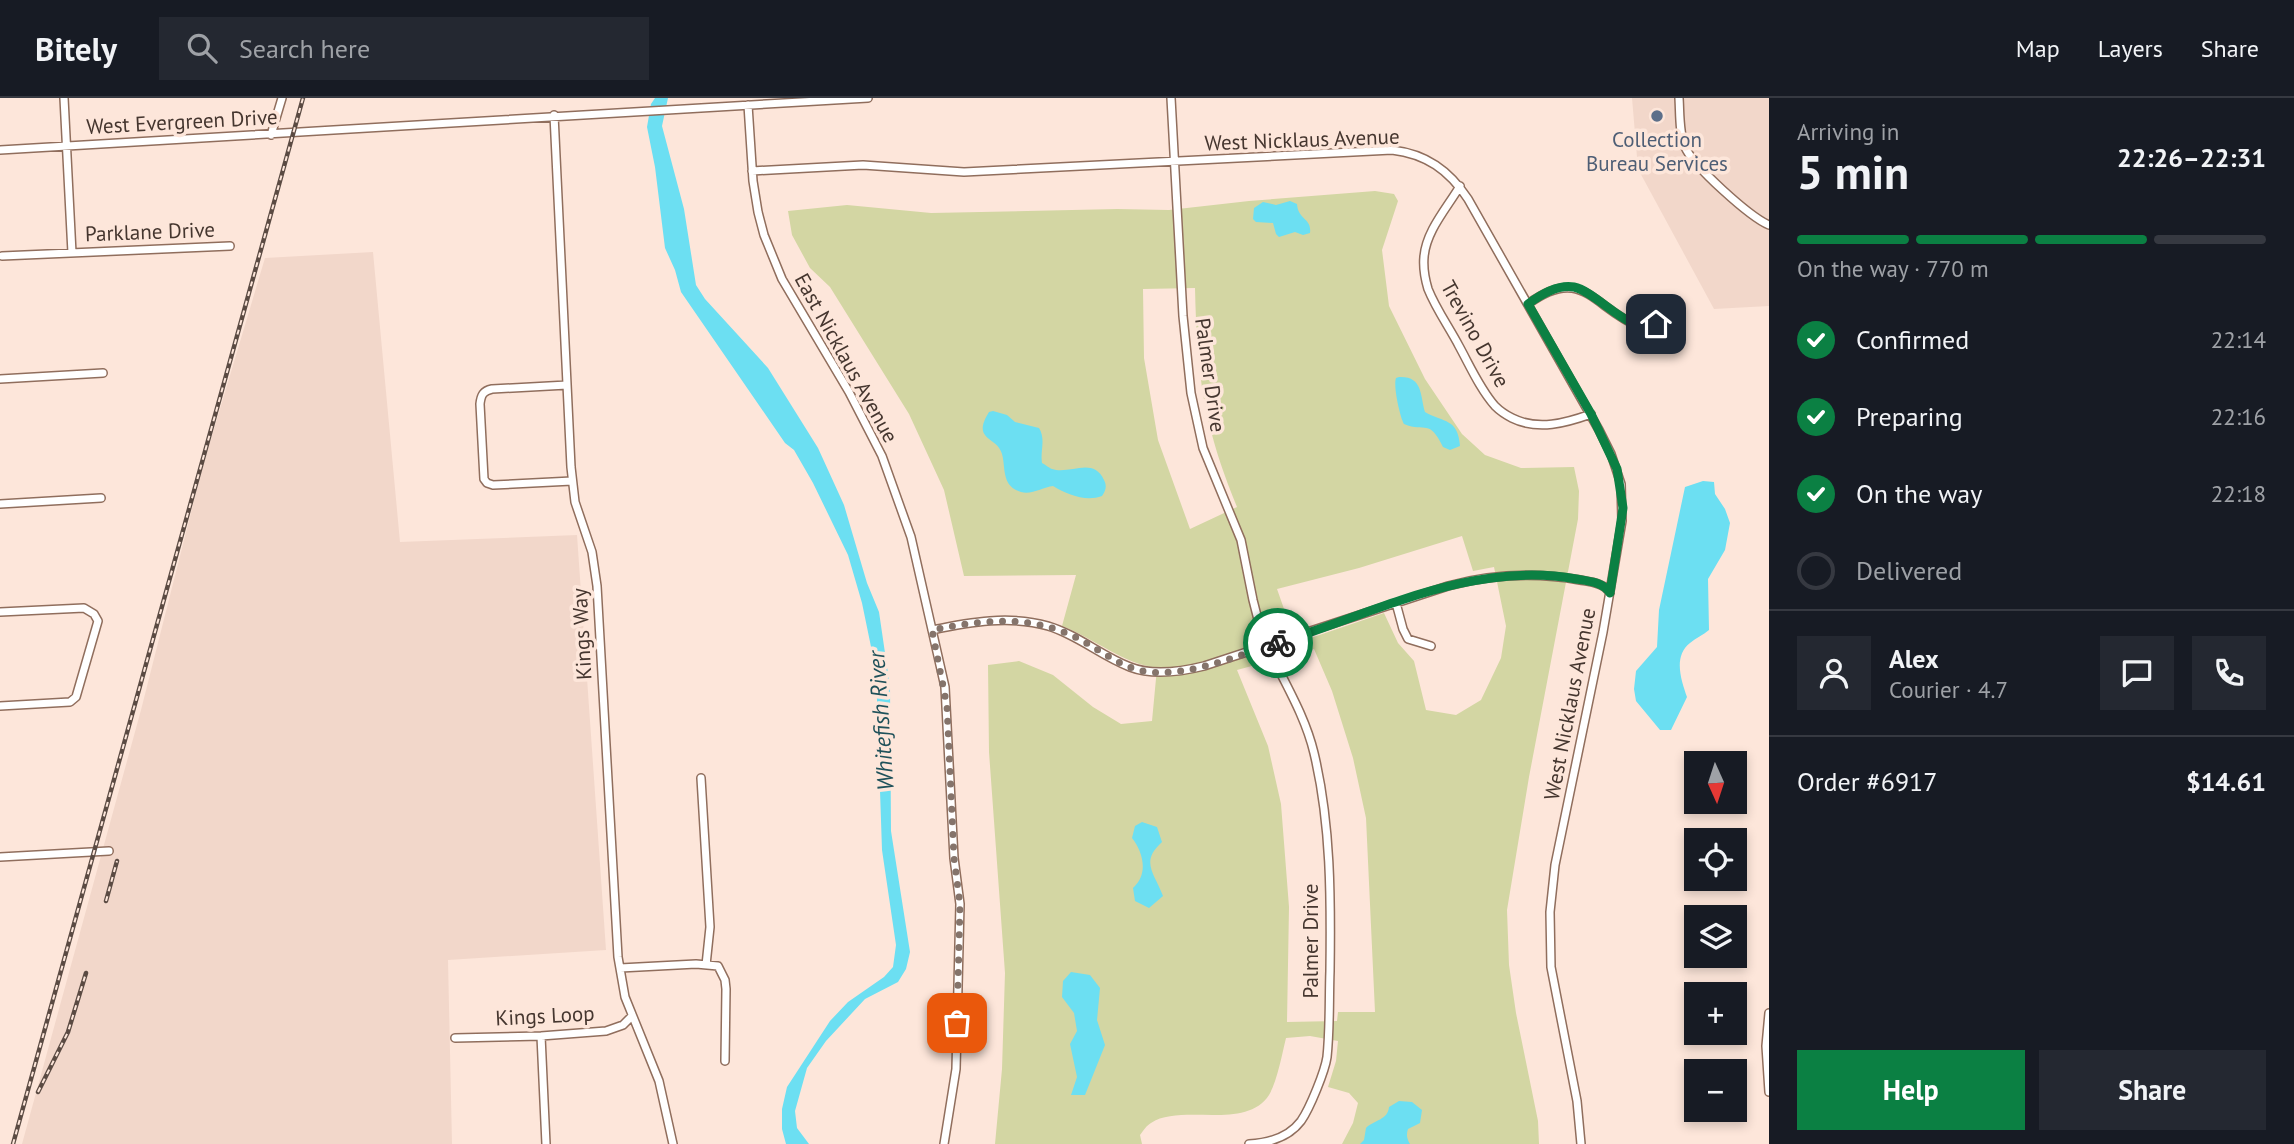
<!DOCTYPE html>
<html lang="en">
<head>
<meta charset="utf-8">
<style>
  :root { --surface:#171b24; --page:#242831; --text:#f1f3f6; --muted:#9ea1a6; --line:#363941; --accent:#0b8043 }
  body { margin:0; font-family:"PT Sans",sans-serif; background:var(--page); color:var(--text); height:100vh; display:flex; flex-direction:column; font-size:26px; white-space:nowrap }
  * { box-sizing:border-box; margin:0 }
  p { font-size:23px; color:var(--muted) }
  .icon { flex:none; width:38px; height:38px; fill:none; stroke:currentColor; stroke-width:2; stroke-linecap:round; stroke-linejoin:round }
  .map { position:relative; flex:1; overflow:hidden }
  .panel { display:flex; flex-direction:column; background:var(--surface); width:525px }
  .panel>* { flex:none }
  .needle { width:46px; rotate:177deg }
  .buttons { position:absolute; left:1684px; top:653px; display:grid; gap:14px }
  .buttons a { display:grid; place-items:center; width:63px; height:63px; border-radius:0px; background:var(--surface); box-shadow:0 4px 10px #0003; font-size:35px }
  .pin { position:absolute; display:grid; place-items:center; width:60px; height:60px; color:#fff; margin:-30px; border-radius:14px; box-shadow:0 4px 10px #0006 }
  .courier { position:absolute; display:grid; place-items:center; width:70px; height:70px; margin:-35px; border:5px solid #0b8043; border-radius:50%; background:#fff; color:#222; box-shadow:0 2px 9px #0007 }
  .overview em { font-style:normal; font-weight:700 }
  .overview div { display:flex; flex-direction:column-reverse }
  .overview { display:flex; align-items:center; justify-content:space-between; height:119px; padding:0 28px }
  h1 { font-size:46px; font-weight:700; line-height:52px }
  .bar { display:grid; grid-template-columns:repeat(4,1fr); gap:10px 7px; align-content:center; height:84px; padding:0 28px }
  .bar i { height:9px; border-radius:5px; background:var(--line) }
  .bar .active { background:var(--accent) }
  .bar p { grid-column:span 4 }
  .line { display:flex; align-items:center; gap:18px; padding:0 28px; border-top:2px solid var(--line) }
  .line div { flex:1 }
  .round { display:grid; place-items:center; flex:none; width:74px; height:74px; border-radius:0px; background:var(--page) }
  ol { padding:0 28px; list-style:none }
  li { display:flex; align-items:center; gap:21px; height:77px }
  li p { margin-inline-start:auto }
  li .icon { padding:7px; border-radius:50%; background:var(--accent); color:#fff; stroke-width:4 }
  li:last-child { color:var(--muted) }
  li i { width:38px; height:38px; border:4px solid var(--line); border-radius:50% }
  .cta { display:flex; gap:14px; margin-top:auto; padding:14px 28px }
  .cta a { flex:1; height:80px; border-radius:0px; background:var(--accent); color:#fff; font-size:28px; font-weight:700; line-height:80px; text-align:center }
  .cta a+a { background:var(--page); color:var(--text) }
  header { display:flex; align-items:center; gap:42px; box-sizing:border-box; height:98px; padding:0 35px; background:var(--surface); border-bottom:2px solid var(--line) }
  header strong { font-size:33px }
  nav { display:flex; gap:38px; margin-inline-start:auto; font-size:24px }
  .search { width:490px; height:63px; background:var(--page); display:flex; align-items:center; gap:18px; box-sizing:border-box; padding:0 24px; border-radius:0px; color:var(--muted); font-size:26px }
  main { display:flex; flex:1; min-height:0 }
  .map>svg:first-child { display:block }
</style>
</head>
<body>
<header>
<strong>Bitely</strong>
<div class="search"><svg class="icon" aria-label="search" viewBox="0 0 24 24"><circle cx="10" cy="10" r="6"/><path d="M15 15l6 6"/></svg>Search here</div>
<nav><a>Map</a><a>Layers</a><a>Share</a></nav>
</header>
<main>
<div class="map">
<svg width="1769" height="1046" viewBox="0 0 1769 1046">
  <rect width="100%" height="100%" fill="#fde6da"/>
  <path fill="#f2d7ca" d="M1632,0H1769V208L1714,211L1638,71Z
    M373,154L400,444L577,437L606,852L448,862L452,1046H22L141,612L202,371L265,160Z"/>
  <path fill="#d3d6a3" fill-rule="evenodd" d="M1375,93L1394,96L1398,103L1382,152L1389,208L1425,281L1462,336L1485,357L1521,370L1574,369L1579,393L1578,421L1529,679L1507,812L1509,867L1516,915L1538,1023L1539,1046H1342L1353,1025L1358,1005L1349,995L1328,989L1336,963L1338,943L1310,938L1286,940C1282,956 1277,984 1269,997C1246,1033 1181,1005 1151,1025C1147,1027 1143,1033 1140,1037L1142,1046H995L1002,971L1005,875L989,654L988,567L1019,563L1053,577L1093,609L1121,626L1152,623L1157,570C1122,565 1095,541 1062,528L1076,477L964,478L944,392L909,316L830,189L810,170L792,137L788,113L847,107L931,115L1117,111L1169,112L1249,103ZM1195,190C1196,233 1198,278 1208,321C1215,351 1225,380 1237,409L1190,431L1158,342L1144,260L1143,191ZM1462,438L1473,473L1494,469L1506,528L1501,560L1481,602L1456,617L1426,612L1414,563L1398,545L1384,515L1296,545L1277,491L1359,470ZM1314,551L1332,593L1353,660L1366,720L1375,914H1338L1337,923L1287,924L1289,809L1281,706L1268,648L1237,572Z"/>
  <path fill="#6cdff2" d="M655,0H668L662,28L684,111L696,187L705,201L768,270L818,350L844,407L867,485L879,514L890,589L891,733L910,854L906,871L898,884L865,901L826,943L807,970L795,1013L797,1030L809,1046H786L782,1031V1011L787,989L830,923L848,904L884,879L893,869L896,847L882,752L876,573L862,505L848,457L813,385L794,352L785,345L681,194L675,172L665,150L655,69L647,29L651,6Z
    M1290,103L1297,106C1298,122 1312,120 1310,135L1303,137L1295,134L1279,139L1276,136L1273,125L1256,124L1253,121L1254,110L1263,104L1276,107Z
    M1399,279C1423,278 1420,297 1425,314C1444,325 1458,320 1460,348L1450,352L1443,349C1429,320 1426,335 1404,326C1400,319 1393,288 1396,280Z
    M993,313L1007,317L1015,324L1039,330C1046,341 1040,353 1042,365C1044,366 1051,371 1052,371C1070,377 1093,358 1104,382C1107,388 1106,392 1102,398C1086,404 1068,397 1053,388C1043,389 1032,397 1021,394C1001,388 1006,370 1002,356C997,338 971,343 989,314Z
    M1703,383L1714,384L1715,396L1725,411L1730,425L1725,452L1708,481L1709,532C1703,537 1696,540 1690,545C1673,558 1681,582 1687,599L1671,632H1660L1636,603L1634,591L1636,573L1657,549L1659,512L1685,389Z
    M1142,724L1157,729L1162,744C1140,764 1154,774 1163,798L1149,810L1135,803L1133,790C1149,776 1143,754 1132,740L1135,728Z
    M1071,874L1090,877L1100,890L1097,922L1105,947L1085,997H1071L1077,979L1070,946L1077,933L1074,915L1062,899L1063,883Z
    M1399,1003L1412,1004L1422,1012L1420,1025L1408,1031C1406,1037 1407,1041 1410,1046H1360L1364,1042L1366,1030C1374,1022 1388,1022 1389,1009Z"/>
  <g fill="none" stroke-linecap="round" stroke-linejoin="round">
    <defs>
      <path id="minor" d="M64,0L72,155
        M1171,0L1183,218L1191,295L1203,350L1241,442L1253,502L1265,549
        M1679,0C1680,15 1679,35 1685,49C1693,68 1750,119 1769,127
        M748,7L753,83L758,114L764,137L782,181L849,294L882,358L911,439L945,589L954,760L960,806L956,971L944,1046
        M554,17L571,369L575,404L592,454L597,488L618,859L625,899L659,983L673,1046
        M271,37L282,0
        M0,52C289,35 579,17 868,0
        M752,73L863,67L964,74L1392,52C1426,56 1449,72 1468,101L1599,332L1611,356L1621,386L1622,423L1603,534L1555,767L1550,814L1551,869L1577,1003L1581,1046
        M1460,88C1447,110 1426,133 1424,159C1423,170 1425,181 1428,191C1436,211 1449,229 1459,248C1470,268 1480,291 1495,308C1500,313 1506,317 1512,320C1538,333 1566,325 1591,316
        M2,158L230,148
        M1528,206C1583,166 1593,210 1640,229H1650L1655,226L1661,212
        M0,281L103,275
        M567,287L492,291C483,293 481,297 480,306L484,381L487,385L493,387L572,383
        M0,406L101,400
        M1396,505L1403,531L1408,541L1431,548
        M0,514L84,510L94,516L98,523L76,599L70,604L0,608
        M932,532C970,524 1010,517 1048,528C1078,537 1101,558 1130,569C1153,578 1180,574 1204,568L1448,488C1492,476 1535,474 1580,482C1591,484 1604,485 1610,495
        M701,680L710,829L706,867
        M0,759L109,753
        M620,870L696,866L718,868L725,882L726,891L725,963
        M1769,915L1766,948L1769,994
        M541,938L546,1046
        M455,940L541,938L606,933L623,927L632,918
        M1249,1046C1268,1045 1289,1039 1301,1023C1310,1010 1325,973 1327,959C1330,931 1329,901 1330,873C1331,801 1331,726 1314,655C1305,617 1284,584 1267,548"/>
    </defs>
    <use href="#minor" stroke="#906e5d" stroke-width="10"/>
    <use href="#minor" stroke="#fff" stroke-width="7"/>
    <defs>
      <path id="rail" d="M106,803L117,763
        M38,994L68,934L86,875
        M13,1046L303,0"/>
    </defs>
    <use href="#rail" stroke="#5b4b43" stroke-width="4.5"/>
    <use href="#rail" stroke="#fde6da" stroke-width="2" stroke-dasharray="5" stroke-linecap="butt"/>
  </g>
  <g fill="none" stroke-linecap="round" stroke-linejoin="round">
    <path stroke="#85746b" stroke-width="7" stroke-dasharray="0 12.6" d="M957,925L960,806L954,760L947,608L932,532C981,522 1030,516 1077,540C1101,552 1122,571 1149,574C1193,578 1237,557 1278,545"/>
    <path stroke="#0b8043" stroke-width="9" d="M1278,545C1374,515 1474,462 1576,481C1588,483 1603,484 1610,495L1623,410L1617,371L1591,316L1528,206C1540,197 1558,186 1574,189C1598,194 1631,239 1656,226"/>
  </g>
  <circle fill="#5c6f8a" stroke="#fde6da" stroke-width="2.5" cx="1657" cy="18" r="7"/>
  <g text-anchor="middle" stroke-width="7" stroke-linejoin="round" paint-order="stroke">
    <g font-size="21" fill="#45362f" stroke="#fde6da">
      <text transform="translate(182 24) rotate(-3)" y="7">West Evergreen Drive</text>
      <text transform="translate(1302 42) rotate(-2)" y="7">West Nicklaus Avenue</text>
      <text transform="translate(150 134) rotate(-2)" y="7">Parklane Drive</text>
      <text transform="translate(1475 236) rotate(61)" y="7">Trevino Drive</text>
      <text transform="translate(846 260) rotate(61)" y="7">East Nicklaus Avenue</text>
      <text transform="translate(1210 277) rotate(82)" y="7">Palmer Drive</text>
      <text transform="translate(582 536) rotate(-93)" y="7">Kings Way</text>
      <text transform="translate(1570 606) rotate(-79)" y="7">West Nicklaus Avenue</text>
      <text transform="translate(1311 843) rotate(-90)" y="7">Palmer Drive</text>
      <text transform="translate(545 918) rotate(-3)" y="7">Kings Loop</text>
    </g>
    <g font-size="21" fill="#4e5e75" stroke="#fde6da">
      <text x="1657" y="49">Collection<tspan x="1657" dy="24">Bureau Services</tspan></text>
    </g>
    <g font-size="23" font-style="italic" fill="#1f515a" stroke="#fde6da">
      <text transform="translate(881 623) rotate(-94)" y="8">Whitefish River</text>
    </g>
  </g>
</svg>
<div class="buttons">
<a><svg class="needle" viewBox="-14 -14 28 28"><path d="M0-13l5 13h-10z" fill="#e53935"/><path d="M0 13l5-13h-10z" fill="#9ea1a6"/></svg></a>
<a><svg class="icon" aria-label="locate" viewBox="0 0 24 24"><circle cx="12" cy="12" r="6"/><path d="M12 2v4M12 18v4M2 12h4M18 12h4"/></svg></a>
<a><svg class="icon" aria-label="layers" viewBox="0 0 24 24"><path d="M12 4l9 5-9 5-9-5zM3 14l9 5 9-5"/></svg></a>
<a>+</a>
<a>−</a>
</div>
<div class="pin" style="left:957px;top:925px;background:#ea580c"><svg class="icon" aria-label="bag" viewBox="0 0 24 24"><path d="M5 8h14l-1 12H6zM9 8a3 3 0 0 1 6 0"/></svg></div>
<div class="pin" style="left:1656px;top:226px;background:#1f2937"><svg class="icon" aria-label="home" viewBox="0 0 24 24"><path d="M3 11l9-7 9 7M6 9v11h12V9"/></svg></div>
<div class="courier" style="left:1278px;top:545px"><svg class="icon" aria-label="bike" viewBox="0 0 24 24"><circle cx="6" cy="16" r="4"/><circle cx="18" cy="16" r="4"/><path d="M6 16l4-8h5l3 8M10 8l3 8H6M13 5h3"/></svg></div>
</div>
<section class="panel">
<div class="overview"><div><h1>5 min</h1><p>Arriving in</p></div><em>22:26–22:31</em></div>
<div class="bar"><i class="active"></i><i class="active"></i><i class="active"></i><i></i><p>On the way · 770 m</p></div>
<ol>
<li><svg class="icon" aria-label="check" viewBox="0 0 24 24"><path d="M5 12l5 5 9-10"/></svg>Confirmed<p>22:14</p></li>
<li><svg class="icon" aria-label="check" viewBox="0 0 24 24"><path d="M5 12l5 5 9-10"/></svg>Preparing<p>22:16</p></li>
<li><svg class="icon" aria-label="check" viewBox="0 0 24 24"><path d="M5 12l5 5 9-10"/></svg>On the way<p>22:18</p></li>
<li><i></i>Delivered</li>
</ol>
<div class="line" style="height:126px"><a class="round"><svg class="icon" aria-label="person" viewBox="0 0 24 24"><circle cx="12" cy="8" r="4"/><path d="M4 21q1-7 8-7t8 7"/></svg></a><div><b>Alex</b><p>Courier · 4.7</p></div><a class="round"><svg class="icon" aria-label="chat" viewBox="0 0 24 24"><path d="M4 5h16v11H9l-5 4z"/></svg></a><a class="round"><svg class="icon" aria-label="phone" viewBox="0 0 24 24"><path d="M5 4h4l2 5-3 2q2 4 5 5l2-3 5 2v4C11 20 4 13 5 4z"/></svg></a></div>
<div class="line" style="height:91px"><div>Order #6917</div><b>$14.61</b></div>
<div class="cta"><a>Help</a><a>Share</a></div>
</section>
</main>
</body>
</html>
